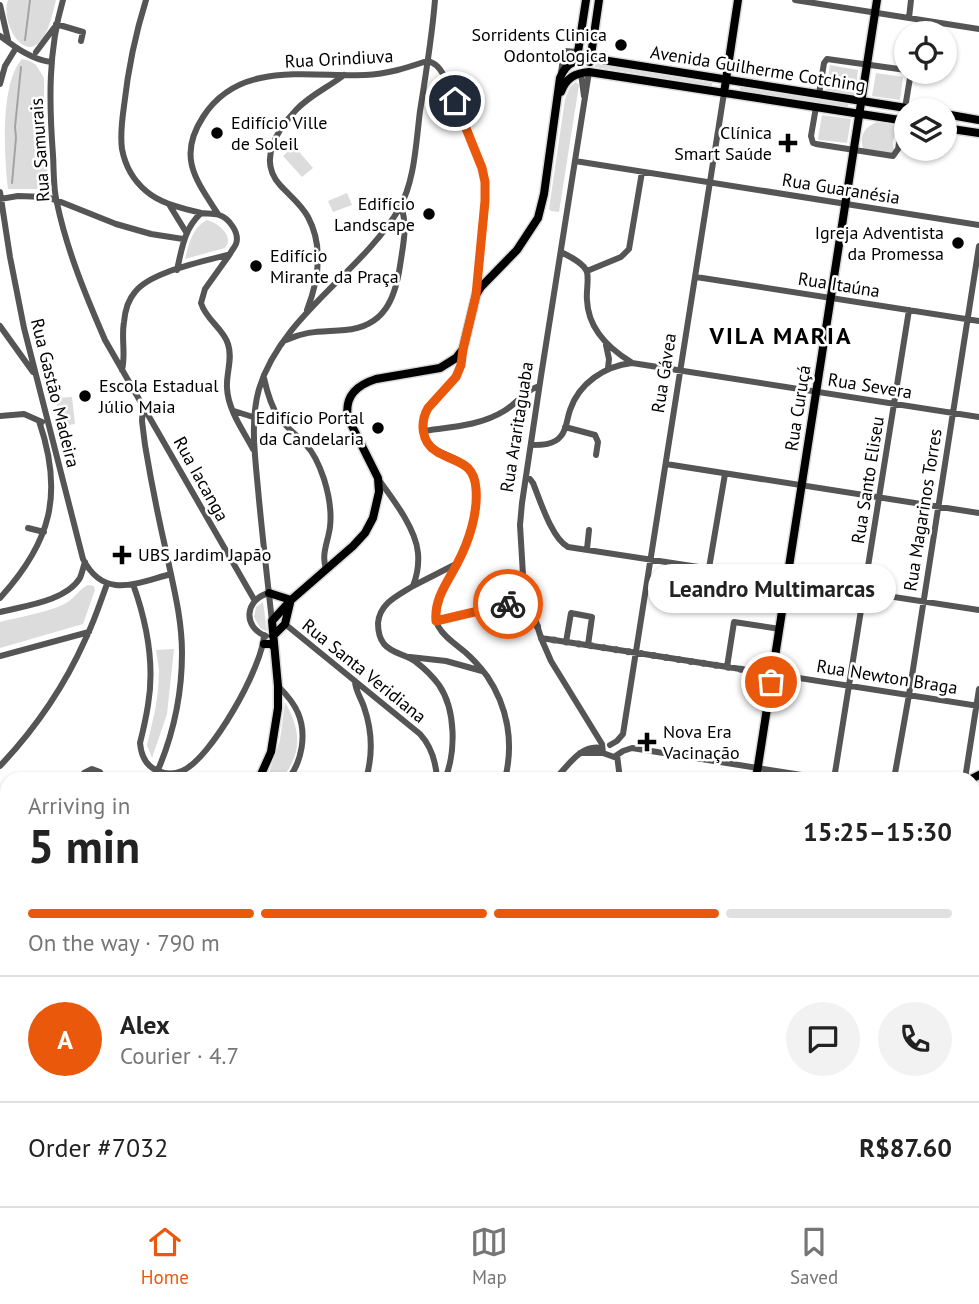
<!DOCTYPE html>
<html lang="en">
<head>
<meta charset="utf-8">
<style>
  :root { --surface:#fff; --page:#f2f2f2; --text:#222; --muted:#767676; --line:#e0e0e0; --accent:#ea580c }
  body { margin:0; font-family:"PT Sans",sans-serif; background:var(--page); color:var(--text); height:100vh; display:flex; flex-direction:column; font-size:26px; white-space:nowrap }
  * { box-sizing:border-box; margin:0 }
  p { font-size:23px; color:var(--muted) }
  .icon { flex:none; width:38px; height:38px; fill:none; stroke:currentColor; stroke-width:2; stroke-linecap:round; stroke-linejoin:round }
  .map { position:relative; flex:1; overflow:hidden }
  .details { position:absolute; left:0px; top:772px; width:980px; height:436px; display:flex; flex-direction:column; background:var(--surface); border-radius:21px 21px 0 0; box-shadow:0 2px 5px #0004 }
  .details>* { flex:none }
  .buttons { position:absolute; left:894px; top:21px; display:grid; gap:14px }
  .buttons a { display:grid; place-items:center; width:63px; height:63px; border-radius:50%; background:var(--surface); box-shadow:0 2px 5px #0004; font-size:35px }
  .pin { position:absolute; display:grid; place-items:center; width:60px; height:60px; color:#fff; margin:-30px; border:4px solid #fff; border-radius:50%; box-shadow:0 2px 7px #0007 }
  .courier { position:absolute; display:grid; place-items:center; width:70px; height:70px; margin:-35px; border:5px solid #ea580c; border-radius:50%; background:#fff; color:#222; box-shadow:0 2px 9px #0007 }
  .bubble { position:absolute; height:49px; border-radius:24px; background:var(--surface); box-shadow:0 2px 5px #0004; font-size:23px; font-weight:700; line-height:49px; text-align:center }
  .summary em { font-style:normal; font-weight:700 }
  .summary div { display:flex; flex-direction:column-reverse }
  .summary { display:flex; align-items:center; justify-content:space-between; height:119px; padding:0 28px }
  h1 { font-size:46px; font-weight:700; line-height:52px }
  .bar { display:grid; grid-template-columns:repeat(4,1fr); gap:10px 7px; align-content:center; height:84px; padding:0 28px }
  .bar i { height:9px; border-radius:5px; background:var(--line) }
  .bar .current { background:var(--accent) }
  .bar p { grid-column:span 4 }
  .line { display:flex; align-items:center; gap:18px; padding:0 28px; border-top:2px solid var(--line) }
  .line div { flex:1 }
  .round { display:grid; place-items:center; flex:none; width:74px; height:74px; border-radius:37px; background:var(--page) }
  .dock { display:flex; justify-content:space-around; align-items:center; height:98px; border-top:2px solid var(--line); background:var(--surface); font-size:19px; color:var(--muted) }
  .dock a { display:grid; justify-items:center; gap:4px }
  .dock .current { color:var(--accent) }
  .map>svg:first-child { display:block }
</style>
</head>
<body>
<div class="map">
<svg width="979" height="1206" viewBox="0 0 979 1206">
  <rect width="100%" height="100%" fill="#fff"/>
  <path fill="#dcdcdc" d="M8,0H56C53,12 50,27 43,38C24,66 0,21 8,0Z
    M22,59L30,61L36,65L44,78V135L48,177L45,185L38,189H8C4,156 0,83 22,59Z
    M595,64L712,83V86L595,67Z
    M830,65L858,70L855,95L826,90Z
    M876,73L903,77L900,100L872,96Z
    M576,82L579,85L559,212L551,211L549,209L565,99L570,87Z
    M740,87L848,104V107L740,91Z
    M822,115L851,119L847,143L819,140L818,138Z
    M878,122L896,125L898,131C893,137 891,143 895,150L891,154L863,149C859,135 865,126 878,122Z
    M294,146L313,168L302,177L283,156Z
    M347,193L352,205L333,212L328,201Z
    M207,220C218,223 235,236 225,248L185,259C189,244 192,228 207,220Z
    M72,397L75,424L60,426L56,398Z
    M88,585L94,586L95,590L83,624L0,648V622C19,617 50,612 66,603C75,598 79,589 88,585Z
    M263,602L267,631L261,629L254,617L256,607Z
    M174,649L167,714L152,758L147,745L155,711L158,690L159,670L156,650Z
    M285,702C301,730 303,754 281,779H267L280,740Z
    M979,802V1118L973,1116V805Z"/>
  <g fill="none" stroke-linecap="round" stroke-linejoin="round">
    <path stroke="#a3a3a3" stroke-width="2" d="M25,40L30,0
      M12,183L16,138L15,127L21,67"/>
    <defs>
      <path id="major" d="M590,62L599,0
        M579,63L578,52L586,0
        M561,92C566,78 575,73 589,72L906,121
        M724,93L738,0
        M945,114L979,120
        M945,128L979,133
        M269,593L291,600
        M273,636L285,624L290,603
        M264,644H271L274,647
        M259,779L271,752L278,708V686L272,621L291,600L353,546L365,533L373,518L379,492L378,478L348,418C344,396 357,385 376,379L440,368L456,358L463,349L476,295L481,287L517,250L538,218L544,194L560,78C567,60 579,59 596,59L919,110
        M756,779L877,0
        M971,779L979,775
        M973,801L979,798
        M0,911L7,913
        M689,1200L690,1206
        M834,1200L835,1206"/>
    </defs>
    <use href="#major" stroke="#dbdbdb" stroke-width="11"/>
    <path stroke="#555" stroke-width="6" d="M63,0C48,51 49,102 53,155C54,171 53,188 57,203C67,251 86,296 105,340L255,601
      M146,0C135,35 128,70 124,106C122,120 120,135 122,149C125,165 133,180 146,191C161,204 182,208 201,213
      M795,0L979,29
      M0,5L8,40
      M909,18L911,0
      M56,24L83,32L81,41
      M0,36C15,47 32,60 51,62
      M36,52L54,28
      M589,72L541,376L522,503L520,525L523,575L529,599L541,638L551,661L602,744L603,753
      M561,73L564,51L578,52
      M581,73L584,96
      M0,84L5,66L16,48
      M819,94L824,63L827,59L906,70
      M816,107L811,136L813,143L816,144L893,156L898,149L903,121
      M905,108L910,78L909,72
      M575,161L979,225
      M0,192L10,257L24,328L83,559C104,600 136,583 171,574
      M0,199L18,196L45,197L56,200L116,224L151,234L183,239
      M170,206L186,232
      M218,214C196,180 177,157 203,117C239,60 309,77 365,75C388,74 406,68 427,61C431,62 434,63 437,66C450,78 486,172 486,191C486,223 478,260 476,293
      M561,252C569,256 584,263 587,272C589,280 586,292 587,300C588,329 608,348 631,362
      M230,254L205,289L201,303C206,320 223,328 228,344C233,359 226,373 227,388C228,410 243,430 253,449
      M587,271L621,257L629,249L642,172
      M696,277L979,321
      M307,310C319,279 324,247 308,217C301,204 290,196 280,185C257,160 278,129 296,110C310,95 329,87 344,75
      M0,326L33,372
      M286,340C308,330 321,332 345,330C384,327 395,299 400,266C403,245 408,226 401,206
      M606,345L609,359L608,368
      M463,349C463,356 462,364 459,370C450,391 420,402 423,428C426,453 444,451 461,462C501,489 456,566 440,596C426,625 445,636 465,652C473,659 481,668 487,676C508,707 514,743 505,779
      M122,370C126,354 121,338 124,322C125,311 128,300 135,292C151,271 204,262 230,254C230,253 236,245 236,244C240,233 229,218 219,215C213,213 206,214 201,213C184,229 182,248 177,270
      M264,378C267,392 271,406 279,418C287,428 298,436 306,445C315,454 320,467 324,479C329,495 332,510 330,527C328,542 321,554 326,569
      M143,407L142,421L145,445C151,481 158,516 166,551C173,585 182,618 182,653C182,696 172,740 154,779
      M234,411L253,417
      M0,416L24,414L42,422
      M565,427L595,435L598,442L596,455
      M423,431C450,427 480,426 504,411C518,403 522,392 539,386
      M531,445C542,445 554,445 561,436C567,429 567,418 570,410C579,383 605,366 632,363L979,417
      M666,464L979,513
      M526,478L530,479L533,483C540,500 552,539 568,547L979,610
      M379,480C393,499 416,529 418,553C419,565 417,576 413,586C397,596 380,603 378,623C378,631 379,638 384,644C392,654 406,654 416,662C424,668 433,677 439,685C456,710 456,752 445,779
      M28,528L44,532
      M587,549L589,530
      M709,568L725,474
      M133,584C147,623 155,664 148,705C146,718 143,731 140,743C141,754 145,765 156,770C164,774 173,775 182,771C211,759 263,666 264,635
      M413,586L456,564
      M0,598C51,542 64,494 39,421
      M0,612C24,606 66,601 80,578C82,573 83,568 85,562
      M272,621C267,577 262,533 258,489C255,455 250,421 259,389C281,316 362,272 399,209C415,181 416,142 420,111C426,74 432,37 435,0
      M436,621L529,599
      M285,624L420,734C431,746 436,762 437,779
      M266,636C242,627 245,599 269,593
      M541,638L979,706
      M566,642L571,613L592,617L588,645
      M0,656L89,632
      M410,657L446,661L482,671
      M727,667L734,622L780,629
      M355,681C355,690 361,698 364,707C372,730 373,755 366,779
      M278,686C286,694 294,703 298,713C307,734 302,762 288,779
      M610,745L617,741L623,734L724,93
      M580,753H603L614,757L623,751L632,748L827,779
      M617,755L620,779
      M0,766C35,729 64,687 85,640C94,622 100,603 107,584
      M82,779L84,773L92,769L100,772L103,779
      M555,779C568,766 581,744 601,748
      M834,779L909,310
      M894,779L909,695L979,246
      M965,779L979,689
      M0,834L7,831
      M0,850L7,854
      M0,971L7,979
      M7,990L3,1000L2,1015L7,1022
      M0,1048L7,1042
      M0,1065L7,1084
      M0,1131L7,1128
      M0,1167L7,1165
      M88,1200L90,1206
      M250,1200L260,1206
      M324,1200L331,1202
      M771,1200V1206
      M45,1206L63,1200
      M274,1206L276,1200
      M498,1206L501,1200"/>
    <use href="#major" stroke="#000" stroke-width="8"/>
  </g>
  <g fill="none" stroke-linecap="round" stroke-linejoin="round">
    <path stroke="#595959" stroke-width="7" stroke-dasharray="0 12.6" d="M508,604L529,599L541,638L772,674L771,682"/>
    <path stroke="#ea580c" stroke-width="9" d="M455,101L482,168L485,182V201L476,295L463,349L461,365L456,377L428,408C420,422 421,442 436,451C454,463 474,460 476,489C478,513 469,541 458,562C448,582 434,598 436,621L508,604"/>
  </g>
  <g fill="#000" stroke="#fff" stroke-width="2.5">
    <circle cx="621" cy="45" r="7"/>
    <circle cx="217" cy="133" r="7"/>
    <path d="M784.5 132.5h7v7h7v7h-7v7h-7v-7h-7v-7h7z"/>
    <circle cx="429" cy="214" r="7"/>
    <circle cx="958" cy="243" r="7"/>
    <circle cx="256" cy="266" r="7"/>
    <circle cx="85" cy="396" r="7"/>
    <circle cx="378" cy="428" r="7"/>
    <path d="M118.5 544.5h7v7h7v7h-7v7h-7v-7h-7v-7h7z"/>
    <path d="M643.5 731.5h7v7h7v7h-7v7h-7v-7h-7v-7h7z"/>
  </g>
  <g text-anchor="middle" stroke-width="5" stroke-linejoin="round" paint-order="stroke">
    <g font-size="18" fill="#000" stroke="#fff" text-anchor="end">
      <text x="607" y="41">Sorridents Clinica<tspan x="607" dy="21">Odontologica</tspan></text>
      <text x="231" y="129" text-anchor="start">Edifício Ville<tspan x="231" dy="21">de Soleil</tspan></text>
      <text x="772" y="139">Clínica<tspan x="772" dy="21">Smart Saúde</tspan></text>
      <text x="415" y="210">Edifício<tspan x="415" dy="21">Landscape</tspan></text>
      <text x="944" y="239">Igreja Adventista<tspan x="944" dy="21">da Promessa</tspan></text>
      <text x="270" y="262" text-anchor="start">Edifício<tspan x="270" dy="21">Mirante da Praça</tspan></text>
      <text x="99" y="392" text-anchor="start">Escola Estadual<tspan x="99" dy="21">Júlio Maia</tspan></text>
      <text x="364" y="424">Edifício Portal<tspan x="364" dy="21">da Candelaria</tspan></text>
      <text x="138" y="561" text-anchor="start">UBS Jardim Japão</text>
      <text x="663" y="738" text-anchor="start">Nova Era<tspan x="663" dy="21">Vacinação</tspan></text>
    </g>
    <g font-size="18" fill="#000" stroke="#fff">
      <text transform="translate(339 59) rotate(-3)" y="6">Rua Orindiuva</text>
      <text transform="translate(758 69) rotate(9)" y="6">Avenida Guilherme Cotching</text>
      <text transform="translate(40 150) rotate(-94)" y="6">Rua Samurais</text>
      <text transform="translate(841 189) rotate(9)" y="6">Rua Guaranésia</text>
      <text transform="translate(839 285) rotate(9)" y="6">Rua Itaúna</text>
      <text transform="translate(664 373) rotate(-81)" y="6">Rua Gávea</text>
      <text transform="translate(870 386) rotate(9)" y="6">Rua Severa</text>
      <text transform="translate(55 393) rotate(76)" y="6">Rua Gastão Madeira</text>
      <text transform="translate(798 408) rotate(-81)" y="6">Rua Curuçá</text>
      <text transform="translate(517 427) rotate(-81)" y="6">Rua Araritaguaba</text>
      <text transform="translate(201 479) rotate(61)" y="6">Rua Iacanga</text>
      <text transform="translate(868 480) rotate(-81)" y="6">Rua Santo Eliseu</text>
      <text transform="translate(923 510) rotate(-81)" y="6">Rua Magarinos Torres</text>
      <text transform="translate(364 671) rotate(39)" y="6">Rua Santa Veridiana</text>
      <text transform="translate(887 677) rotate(9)" y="6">Rua Newton Braga</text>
    </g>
    <g font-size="24" font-weight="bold" letter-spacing="2" fill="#000" stroke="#fff">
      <text x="781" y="344">VILA MARIA</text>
    </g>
  </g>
</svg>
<div class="buttons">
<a><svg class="icon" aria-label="locate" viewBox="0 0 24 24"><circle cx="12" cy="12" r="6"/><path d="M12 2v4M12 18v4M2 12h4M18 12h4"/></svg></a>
<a><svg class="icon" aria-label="layers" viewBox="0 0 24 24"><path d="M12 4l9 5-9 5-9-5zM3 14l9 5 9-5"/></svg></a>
</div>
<div class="pin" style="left:771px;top:682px;background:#ea580c"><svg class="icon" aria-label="bag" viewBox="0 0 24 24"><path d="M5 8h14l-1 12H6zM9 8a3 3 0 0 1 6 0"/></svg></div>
<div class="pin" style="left:455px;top:101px;background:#1f2937"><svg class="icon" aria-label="home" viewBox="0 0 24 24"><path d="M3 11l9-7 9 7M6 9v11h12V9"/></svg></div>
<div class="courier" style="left:508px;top:604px"><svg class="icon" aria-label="bike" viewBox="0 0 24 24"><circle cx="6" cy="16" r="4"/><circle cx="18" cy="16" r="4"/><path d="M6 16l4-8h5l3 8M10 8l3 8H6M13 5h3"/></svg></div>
<div class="bubble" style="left:648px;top:564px;width:248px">Leandro Multimarcas</div>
<section class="details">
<div class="summary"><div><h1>5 min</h1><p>Arriving in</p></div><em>15:25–15:30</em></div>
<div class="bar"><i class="current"></i><i class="current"></i><i class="current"></i><i></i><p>On the way · 790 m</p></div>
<div class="line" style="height:126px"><b class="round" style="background:var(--accent);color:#fff">A</b><div><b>Alex</b><p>Courier · 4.7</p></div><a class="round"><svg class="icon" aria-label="chat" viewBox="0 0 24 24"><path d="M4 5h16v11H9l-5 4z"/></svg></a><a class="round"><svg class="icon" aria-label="phone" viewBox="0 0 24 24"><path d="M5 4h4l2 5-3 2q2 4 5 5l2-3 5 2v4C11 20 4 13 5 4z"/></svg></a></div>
<div class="line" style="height:91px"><div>Order #7032</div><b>R$87.60</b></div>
</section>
</div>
<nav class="dock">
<a class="current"><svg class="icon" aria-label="home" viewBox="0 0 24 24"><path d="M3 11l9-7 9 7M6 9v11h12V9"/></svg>Home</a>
<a><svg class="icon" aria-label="map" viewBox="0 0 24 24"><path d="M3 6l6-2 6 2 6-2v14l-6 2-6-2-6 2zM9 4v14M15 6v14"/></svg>Map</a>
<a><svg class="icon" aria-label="saved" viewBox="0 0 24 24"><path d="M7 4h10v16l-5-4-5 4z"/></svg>Saved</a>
</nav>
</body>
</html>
